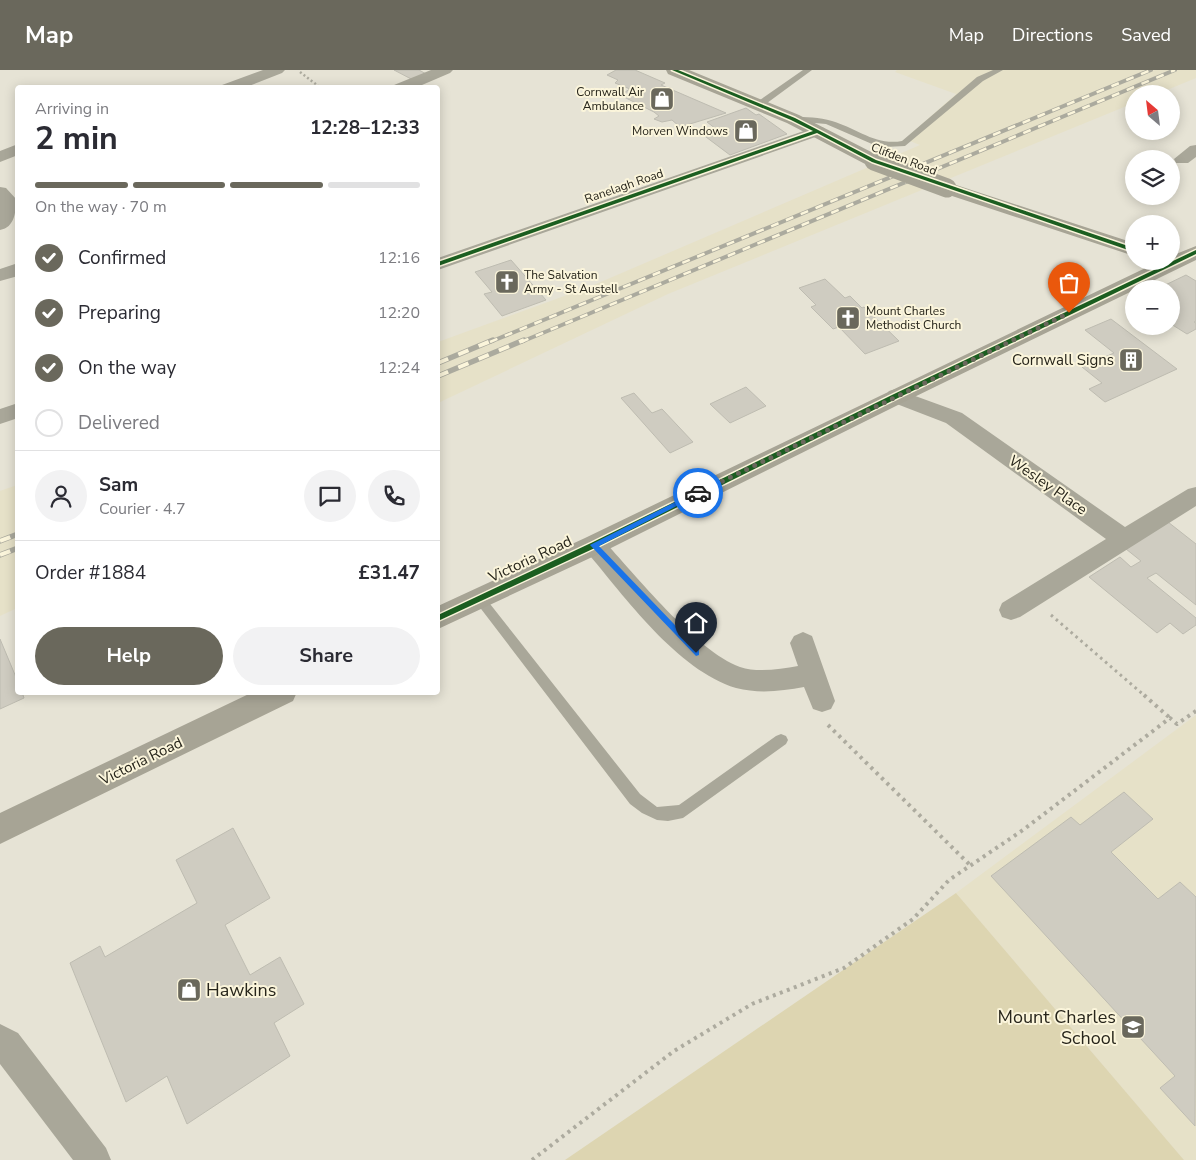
<!DOCTYPE html>
<html lang="en">
<head>
<meta charset="utf-8">
<style>
  :root { --surface:#fff; --page:#f2f2f3; --text:#2b2b33; --muted:#7c7c81; --line:#e1e1e2; --accent:#6a685c }
  body { margin:0; font-family:"Nunito Sans",sans-serif; background:var(--page); color:var(--text); height:100vh; display:flex; flex-direction:column; font-size:19px; white-space:nowrap }
  * { box-sizing:border-box; margin:0 }
  p { font-size:16px; color:var(--muted) }
  .icon { flex:none; width:28px; height:28px; fill:none; stroke:currentColor; stroke-width:2; stroke-linecap:round; stroke-linejoin:round }
  .map { position:relative; flex:1; overflow:hidden }
  .drawer { position:absolute; left:15px; top:15px; width:425px; height:610px; display:flex; flex-direction:column; background:var(--surface); border-radius:5px; box-shadow:0 2px 12px #0003 }
  .drawer>* { flex:none }
  .needle { width:32px; rotate:332deg }
  .controls { position:absolute; left:1125px; top:15px; display:grid; gap:10px }
  .controls a { display:grid; place-items:center; width:55px; height:55px; border-radius:50%; background:var(--surface); box-shadow:0 2px 12px #0003; font-size:25px }
  .pin { position:absolute; display:grid; place-items:center; width:42px; height:42px; color:#fff; margin:-51px -21px; border-radius:50% 50% 50% 0; rotate:-45deg; box-shadow:0 0 5px #0007 }
  .pin .icon { rotate:45deg }
  .courier { position:absolute; display:grid; place-items:center; width:50px; height:50px; margin:-25px; border:4px solid #1a73e8; border-radius:50%; background:#fff; color:#222; box-shadow:0 1px 6px #0007 }
  .overview em { font-style:normal; font-weight:700 }
  .overview div { display:flex; flex-direction:column-reverse }
  .overview { display:flex; align-items:center; justify-content:space-between; height:85px; padding:0 20px }
  h1 { font-size:32px; font-weight:700; line-height:38px }
  .bar { display:grid; grid-template-columns:repeat(4,1fr); gap:8px 5px; align-content:center; height:60px; padding:0 20px }
  .bar i { height:6px; border-radius:4px; background:var(--line) }
  .bar .selected { background:var(--accent) }
  .bar p { grid-column:span 4 }
  .line { display:flex; align-items:center; gap:12px; padding:0 20px; border-top:1px solid var(--line) }
  .line div { flex:1 }
  .round { display:grid; place-items:center; flex:none; width:52px; height:52px; border-radius:26px; background:var(--page) }
  ol { padding:0 20px; list-style:none }
  li { display:flex; align-items:center; gap:15px; height:55px }
  li p { margin-inline-start:auto }
  li .icon { padding:5px; border-radius:50%; background:var(--accent); color:#fff; stroke-width:4 }
  li:last-child { color:var(--muted) }
  li i { width:28px; height:28px; border:2px solid var(--line); border-radius:50% }
  .action { display:flex; gap:10px; margin-top:auto; padding:10px 20px }
  .action a { flex:1; height:58px; border-radius:30px; background:var(--accent); color:#fff; font-size:20px; font-weight:700; line-height:58px; text-align:center }
  .action a+a { background:var(--page); color:var(--text) }
  header { display:flex; align-items:center; gap:30px; box-sizing:border-box; height:70px; padding:0 25px; background:var(--accent); color:#fff }
  header strong { font-size:24px }
  nav { display:flex; gap:28px; margin-inline-start:auto; font-size:18px }
  .map>svg:first-child { display:block }
</style>
</head>
<body>
<header>
<strong>Map</strong>
<nav><a>Map</a><a>Directions</a><a>Saved</a></nav>
</header>
<div class="map">
<svg width="1196" height="1090" viewBox="0 0 1196 1090">
  <rect width="100%" height="100%" fill="#e6e3d5"/>
  <path fill="#e6e1c8" d="M897,0H1196V8L1157,24H1134V33L668,224L438,333V272L589,217L920,75L905,69L956,24L895,2Z
    M17,415V538L0,546V421Z
    M1196,645V1090H1184L956,823Z"/>
  <path fill="#ddd5b1" d="M956,823L1184,1090H565Z"/>
  <path fill="#cfccc1" stroke="#bebcb1" d="M394,0H419L428,5L415,11Z
    M616,0H635L665,13L661,15L726,43L680,57L672,50L662,52L654,49L659,46L654,42L620,25L630,19L615,13L618,10L607,5Z
    M746,38L756,45L759,44L787,64L730,85L702,64L716,59L707,52Z
    M511,190L546,230L502,246L484,224L492,222L475,202Z
    M1186,205L1196,211V251L1194,252L1196,253V259L1187,264L1171,254V219H1157Z
    M825,209L845,228L850,226L862,238L864,237L899,271L865,284L839,257L833,259L811,237L816,235L799,218Z
    M1111,249L1177,299L1105,332L1089,319L1102,313L1082,297L1114,283L1085,260Z
    M746,317L766,336L730,353L710,334Z
    M634,323L652,343L662,339L693,372L670,383L621,328Z
    M1168,452L1196,474V535L1156,503L1147,508L1196,548V555L1183,564L1170,553L1157,563L1089,507L1120,487L1131,497L1141,491L1126,479Z
    M0,569L18,612V622H22L24,628L0,639Z
    M1124,722L1153,749L1111,782L1158,829L1180,812L1196,827L1195,1056L1160,1018L1175,1006L991,806L1071,747L1080,755Z
    M233,758L270,828L225,855L250,905L280,887L304,934L274,953L290,986L187,1054L167,1006L126,1032L70,893L100,876L105,887L197,833L176,790Z"/>
  <g fill="none" stroke-linecap="round" stroke-linejoin="round">
    <path stroke="#adab9f" stroke-width="2.5" stroke-dasharray="2 2.5" stroke-linecap="butt" d="M300,2L321,18"/>
    <path stroke="#adab9f" stroke-width="3" stroke-dasharray="2.5 4" stroke-linecap="butt" d="M1051,545L1145,626"/>
    <path stroke="#adab9f" stroke-width="4" stroke-dasharray="3 4.5" stroke-linecap="butt" d="M1144,625L1170,648
      M828,655L970,795
      M532,1090L674,981L752,934L844,898L913,849L949,810L1023,760L1170,648L1177,654L1196,641"/>
    <path fill="#a9a799" fill-rule="evenodd" d="M803,0H812L763,36H757V32Z
      M993,0H1003L983,11L905,76L885,77L872,74L826,54L793,51L789,49L793,47C806,47 819,47 832,51C856,58 876,76 902,71L977,7Z
      M479,523L483,525L640,724L657,737L679,735L776,666L781,664L786,666L788,670L786,674L683,748L668,751L657,750L642,743L630,734L475,531L473,528L475,525Z"/>
    <path fill="#a9a799" fill-rule="evenodd" d="M263,0H285L282,3L244,18H220L222,15Z
      M431,0H453L450,3L415,18H392L394,15Z
      M818,56L824,58L826,61L824,64L438,200V188Z
      M18,74V85L0,92V81Z
      M1196,75V87L1188,93H1176L1174,89L1190,76Z
      M0,117L6,118L17,130C15,143 15,157 0,160Z
      M18,193V206L0,211V199Z
      M896,319L962,343L1125,457L1188,419L1196,417V436L1020,547L1011,550L1002,547L999,540L1002,533L1106,469L946,353L889,331L885,326L889,321Z
      M18,333V348L0,354V339Z
      M594,466L602,469C635,504 696,581 740,597C758,603 780,599 798,596L790,573L794,566L803,562L812,566L835,631L831,639L822,642L813,639L804,617C782,621 759,624 736,618C677,600 625,527 586,481L582,475L586,469Z
      M0,954L18,963L106,1078L111,1090H73L0,994Z"/>
    <path fill="#a7a495" fill-rule="evenodd" d="M666,0H689L799,45L881,87L883,91L881,95H867L787,53L668,4Z
      M947,112L1134,173V186L940,122L937,118L940,114Z
      M1196,176V190L904,332L603,482L438,559V536L585,468L1160,191H1171V186Z
      M253,622H297L293,631L0,774V743Z"/>
    <defs>
      <path id="rail-far1" d="M490,272L1151,0
        M521,272L1175,0"/>
      <path id="rail" d="M438,293L493,270
        M438,306L524,270
        M0,471L18,464
        M0,485L18,478"/>
    </defs>
    <use href="#rail-far1" stroke="#abaa9e" stroke-width="4"/>
    <use href="#rail" stroke="#abaa9e" stroke-width="5.5"/>
    <use href="#rail-far1" stroke="#fbf5db" stroke-width="2.5" stroke-dasharray="8" stroke-linecap="butt"/>
    <use href="#rail" stroke="#fbf5db" stroke-width="4" stroke-dasharray="11" stroke-linecap="butt"/>
    <path stroke="#a7a495" stroke-width="19" d="M874,91L947,118"/>
    <defs>
      <path id="cycleway" d="M672,0H678L795,48L876,90L1134,178V182L872,92L817,63L438,196V192L813,61L791,50Z
        M1196,180V184L898,328L597,477L438,551V545L591,473L894,324Z"/>
    </defs>
    <use href="#cycleway" stroke="#fbf5db" stroke-width="3"/>
    <use href="#cycleway" fill="#1b5e20" fill-rule="evenodd"/>
  </g>
  <path fill="#1a73e8" d="M695,422L702,423L599,476L699,580V585L696,586L590,475Z"/>
  <g fill="none" stroke-linecap="round" stroke-linejoin="round">
    <path stroke="#6a685c" stroke-width="5" stroke-dasharray="0 9" d="M698,423L1069,243"/>
  </g>
  <defs>
    <symbol id="shop-square" viewBox="-11 -11 22 22"><rect x="-9" y="-9" width="18" height="18" rx="4" fill="#6a685c" stroke="#fbf5db"/><path d="M-5-2.5h2.3a2.7 3.5 0 0 1 5.4 0H5L5.5 6h-11ZM-1.5-2.5h3a1.5 2.3 0 0 0-3 0Z" fill="#fff"/></symbol>
    <symbol id="church-square" viewBox="-11 -11 22 22"><rect x="-9" y="-9" width="18" height="18" rx="4" fill="#6a685c" stroke="#fbf5db"/><path d="M-1.2-6h2.4v3.5h3.3v2.4h-3.3V6h-2.4V-.1h-3.3v-2.4h3.3Z" fill="#fff"/></symbol>
    <symbol id="building-square" viewBox="-11 -11 22 22"><rect x="-9" y="-9" width="18" height="18" rx="4" fill="#6a685c" stroke="#fbf5db"/><path d="M-4-6H4V6H1V3H-1V6H-4ZM-2.5-4.3h1.7v1.8h-1.7ZM.8-4.3h1.7v1.8H.8ZM-2.5-1h1.7V.8h-1.7ZM.8-1h1.7V.8H.8Z" fill="#fff"/></symbol>
    <symbol id="school-square" viewBox="-11 -11 22 22"><rect x="-9" y="-9" width="18" height="18" rx="4" fill="#6a685c" stroke="#fbf5db"/><path d="M0-5L7-2L0 1L-7-2ZM-4 1L0 2.5L4 1V4Q0 6-4 4Z" fill="#fff"/></symbol>
  </defs>
  <g fill-rule="evenodd">
    <use href="#shop-square" x="648" y="15" width="28" height="28"/>
    <use href="#shop-square" x="732" y="47" width="28" height="28"/>
    <use href="#church-square" x="493" y="198" width="28" height="28"/>
    <use href="#church-square" x="834" y="234" width="28" height="28"/>
    <use href="#building-square" x="1117" y="276" width="28" height="28"/>
    <use href="#shop-square" x="175" y="906" width="28" height="28"/>
    <use href="#school-square" x="1119" y="943" width="28" height="28"/>
  </g>
  <g text-anchor="middle" stroke-width="4" stroke-linejoin="round" paint-order="stroke">
    <g font-size="12" fill="#27251b" stroke="#fbf5db" text-anchor="end">
      <text x="644" y="26">Cornwall Air<tspan x="644" dy="14">Ambulance</tspan></text>
      <text x="728" y="65">Morven Windows</text>
      <text x="524" y="209" text-anchor="start">The Salvation<tspan x="524" dy="14">Army - St Austell</tspan></text>
      <text x="866" y="245" text-anchor="start">Mount Charles<tspan x="866" dy="14">Methodist Church</tspan></text>
    </g>
    <g font-size="12" fill="#27251b" stroke="#fbf5db">
      <text transform="translate(904 89) rotate(21)" y="4">Clifden Road</text>
      <text transform="translate(624 116) rotate(-19)" y="4">Ranelagh Road</text>
    </g>
    <g font-size="15" fill="#27251b" stroke="#fbf5db" text-anchor="end">
      <text x="1114" y="295">Cornwall Signs</text>
    </g>
    <g font-size="15" fill="#27251b" stroke="#fbf5db">
      <text transform="translate(1048 415) rotate(35)" y="5">Wesley Place</text>
      <text transform="translate(530 489) rotate(-25)" y="5">Victoria Road</text>
      <text transform="translate(141 691) rotate(-26)" y="5">Victoria Road</text>
    </g>
    <g font-size="18" fill="#27251b" stroke="#fbf5db" text-anchor="start">
      <text x="206" y="926">Hawkins</text>
      <text x="1116" y="953" text-anchor="end">Mount Charles<tspan x="1116" dy="21">School</tspan></text>
    </g>
  </g>
</svg>
<div class="controls">
<a><svg class="needle" viewBox="-14 -14 28 28"><path d="M0-13l5 13h-10z" fill="#e53935"/><path d="M0 13l5-13h-10z" fill="#7c7c81"/></svg></a>
<a><svg class="icon" aria-label="layers" viewBox="0 0 24 24"><path d="M12 4l9 5-9 5-9-5zM3 14l9 5 9-5"/></svg></a>
<a>+</a>
<a>−</a>
</div>
<div class="pin" style="left:1069px;top:243px;background:#ea580c"><svg class="icon" aria-label="bag" viewBox="0 0 24 24"><path d="M5 8h14l-1 12H6zM9 8a3 3 0 0 1 6 0"/></svg></div>
<div class="pin" style="left:696px;top:583px;background:#1f2937"><svg class="icon" aria-label="home" viewBox="0 0 24 24"><path d="M3 11l9-7 9 7M6 9v11h12V9"/></svg></div>
<div class="courier" style="left:698px;top:423px"><svg class="icon" aria-label="car" viewBox="0 0 24 24"><path d="M5 17H2v-5l4-1 3-4h7l3 4 3 1v5h-3M9 17h6M6 11h13"/><circle cx="7" cy="17" r="2"/><circle cx="17" cy="17" r="2"/></svg></div>
<section class="drawer">
<div class="overview"><div><h1>2 min</h1><p>Arriving in</p></div><em>12:28–12:33</em></div>
<div class="bar"><i class="selected"></i><i class="selected"></i><i class="selected"></i><i></i><p>On the way · 70 m</p></div>
<ol>
<li><svg class="icon" aria-label="check" viewBox="0 0 24 24"><path d="M5 12l5 5 9-10"/></svg>Confirmed<p>12:16</p></li>
<li><svg class="icon" aria-label="check" viewBox="0 0 24 24"><path d="M5 12l5 5 9-10"/></svg>Preparing<p>12:20</p></li>
<li><svg class="icon" aria-label="check" viewBox="0 0 24 24"><path d="M5 12l5 5 9-10"/></svg>On the way<p>12:24</p></li>
<li><i></i>Delivered</li>
</ol>
<div class="line" style="height:90px"><a class="round"><svg class="icon" aria-label="person" viewBox="0 0 24 24"><circle cx="12" cy="8" r="4"/><path d="M4 21q1-7 8-7t8 7"/></svg></a><div><b>Sam</b><p>Courier · 4.7</p></div><a class="round"><svg class="icon" aria-label="chat" viewBox="0 0 24 24"><path d="M4 5h16v11H9l-5 4z"/></svg></a><a class="round"><svg class="icon" aria-label="phone" viewBox="0 0 24 24"><path d="M5 4h4l2 5-3 2q2 4 5 5l2-3 5 2v4C11 20 4 13 5 4z"/></svg></a></div>
<div class="line" style="height:65px"><div>Order #1884</div><b>£31.47</b></div>
<div class="action"><a>Help</a><a>Share</a></div>
</section>
</div>
</body>
</html>
